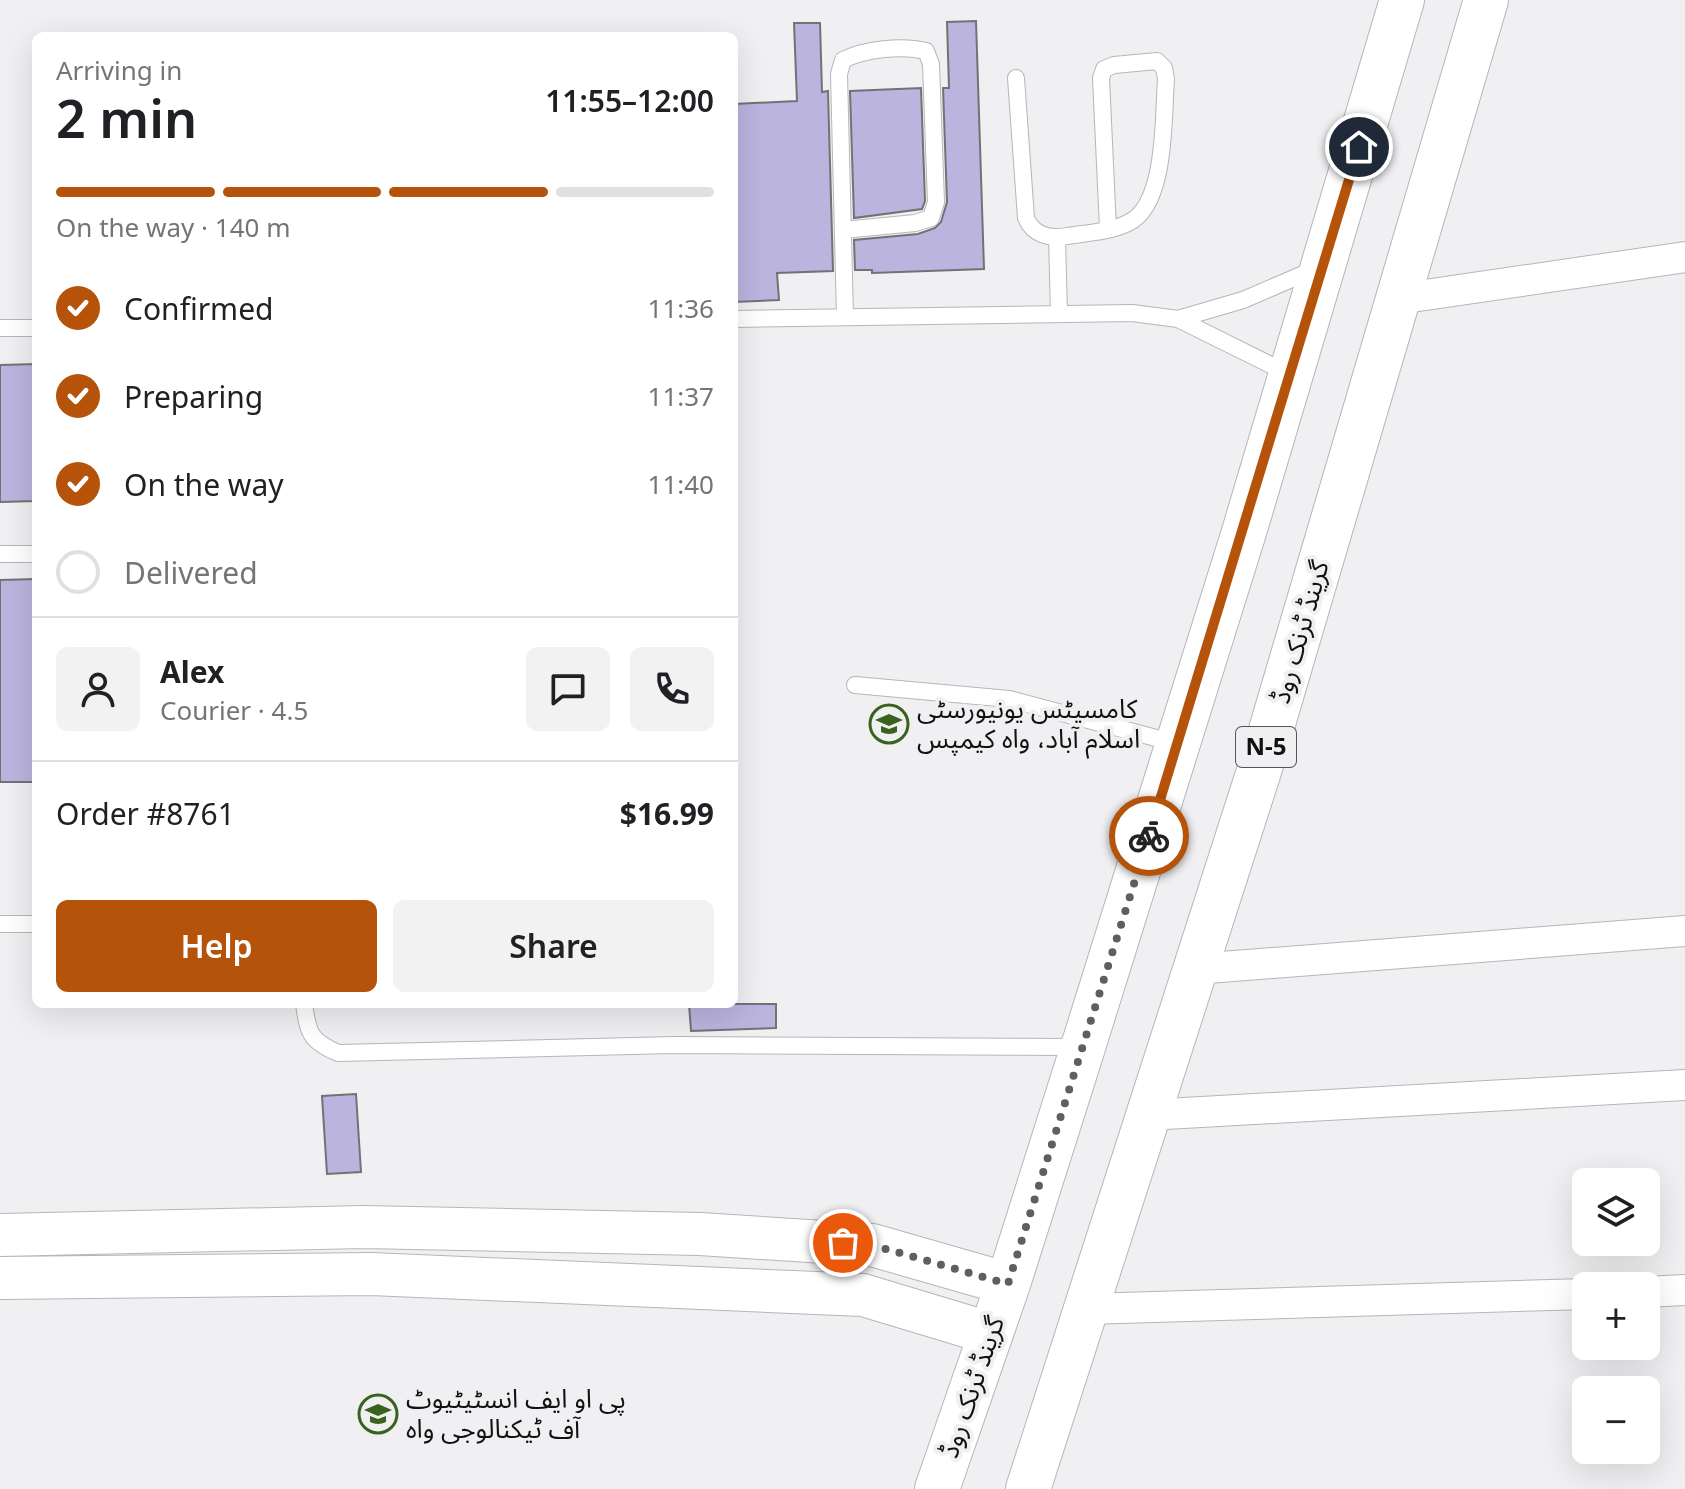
<!DOCTYPE html>
<html lang="en">
<head>
<meta charset="utf-8">
<style>
  :root { --surface:#fff; --page:#f2f2f2; --text:#202124; --muted:#757577; --line:#e0e0e0; --accent:#b45309 }
  body { margin:0; font-family:"Noto Sans","Noto Sans Arabic",sans-serif; background:var(--page); color:var(--text); height:100vh; display:flex; flex-direction:column; font-size:30px; white-space:nowrap }
  * { box-sizing:border-box; margin:0 }
  p { font-size:26px; color:var(--muted) }
  .icon { flex:none; width:44px; height:44px; fill:none; stroke:currentColor; stroke-width:2; stroke-linecap:round; stroke-linejoin:round }
  .map { position:relative; flex:1; overflow:hidden }
  .drawer { position:absolute; left:32px; top:32px; width:706px; height:976px; display:flex; flex-direction:column; background:var(--surface); border-radius:12px; box-shadow:0 8px 32px #0002 }
  .drawer>* { flex:none }
  .fabs { position:absolute; left:1572px; top:1168px; display:grid; gap:16px }
  .fabs a { display:grid; place-items:center; width:88px; height:88px; border-radius:12px; background:var(--surface); box-shadow:0 8px 32px #0002; font-size:40px }
  .pin { position:absolute; display:grid; place-items:center; width:68px; height:68px; color:#fff; margin:-34px; border:4px solid #fff; border-radius:50%; box-shadow:0 2px 8px #0007 }
  .courier { position:absolute; display:grid; place-items:center; width:80px; height:80px; margin:-40px; border:6px solid #b45309; border-radius:50%; background:#fff; color:#222; box-shadow:0 2px 10px #0007 }
  .summary em { font-style:normal; font-weight:600 }
  .summary div { display:flex; flex-direction:column-reverse }
  .summary { display:flex; align-items:center; justify-content:space-between; height:136px; padding:0 24px }
  h1 { font-size:52px; font-weight:600; line-height:60px }
  .bar { display:grid; grid-template-columns:repeat(4,1fr); gap:12px 8px; align-content:center; height:96px; padding:0 24px }
  .bar i { height:10px; border-radius:6px; background:var(--line) }
  .bar .active { background:var(--accent) }
  .bar p { grid-column:span 4 }
  .line { display:flex; align-items:center; gap:20px; padding:0 24px; border-top:2px solid var(--line) }
  .line div { flex:1 }
  .round { display:grid; place-items:center; flex:none; width:84px; height:84px; border-radius:12px; background:var(--page) }
  ol { padding:0 24px; list-style:none }
  li { display:flex; align-items:center; gap:24px; height:88px }
  li p { margin-inline-start:auto }
  li .icon { padding:8px; border-radius:50%; background:var(--accent); color:#fff; stroke-width:4 }
  li:last-child { color:var(--muted) }
  li i { width:44px; height:44px; border:4px solid var(--line); border-radius:50% }
  .action { display:flex; gap:16px; margin-top:auto; padding:16px 24px }
  .action a { flex:1; height:92px; border-radius:12px; background:var(--accent); color:#fff; font-size:32px; font-weight:600; line-height:92px; text-align:center }
  .action a+a { background:var(--page); color:var(--text) }
  .map>svg:first-child { display:block }
</style>
</head>
<body>
<div class="map">
<svg width="1685" height="1489" viewBox="0 0 1685 1489">
  <rect width="100%" height="100%" fill="#f0f0f3"/>
  <path fill="#bab4df" stroke="#727275" stroke-width="2" d="M976,21L984,269L872,273V270H855L854,240L918,234L935,228L941,222L947,202L943,88H949L947,22Z
    M794,23H820L822,92L828,91L833,271L777,273L779,300L734,302V104L797,101Z
    M921,88L925,201L922,209L854,218L850,91Z
    M36,364V501L0,502V365Z
    M36,579V782H0V580Z
    M689,1004H776V1028L691,1031Z
    M356,1094L361,1172L327,1174L322,1096Z"/>
  <g fill="none" stroke-linecap="round" stroke-linejoin="round">
    <defs>
      <path id="lane" d="M1016,78L1026,218C1033,235 1050,239 1067,236C1087,233 1109,232 1128,223C1167,205 1163,116 1166,79L1164,68L1157,61L1114,65L1104,69L1101,78L1108,229
        M843,230L915,223L931,218L936,202L931,64L926,51C902,45 865,49 843,60L839,74L845,317
        M1057,238L1059,314
        M734,319L1132,313L1178,319L1289,374
        M1178,319L1243,300L1315,269
        M0,328H36
        M0,554H36
        M855,685L1009,699L1175,743
        M0,924H36
        M304,1004C308,1033 310,1041 338,1053L674,1045L1078,1047"/>
      <path id="street" d="M1398,299L1685,257
        M1195,969L1685,931
        M1148,1115L1685,1085
        M1646,1292L1685,1290
        M1086,1309L1586,1294"/>
      <path id="secondary" d="M0,1235L363,1227L700,1234L872,1245L1008,1284
        M0,1278L371,1274L863,1295L989,1333"/>
      <path id="highway" d="M937,1489L1008,1284L1083,1047L1244,532L1402,0
        M1028,1489L1259,771L1486,0"/>
    </defs>
    <use href="#lane" stroke="#b6b6b9" stroke-width="18"/>
    <use href="#street" stroke="#b6b6b9" stroke-width="32"/>
    <use href="#secondary" stroke="#b6b6b9" stroke-width="44"/>
    <use href="#highway" stroke="#b6b6b9" stroke-width="46"/>
    <use href="#lane" stroke="#fff" stroke-width="16"/>
    <use href="#street" stroke="#fff" stroke-width="30"/>
    <use href="#secondary" stroke="#fff" stroke-width="42"/>
    <use href="#highway" stroke="#fff" stroke-width="44"/>
  </g>
  <g fill="none" stroke-linecap="round" stroke-linejoin="round">
    <path stroke="#5f5f61" stroke-width="8" stroke-dasharray="0 14.4" d="M843,1243L872,1245L1008,1284L1149,836"/>
    <path stroke="#b45309" stroke-width="10" d="M1149,836L1359,147"/>
  </g>
  <defs>
    <symbol id="university-ring" viewBox="-11 -11 22 22"><circle r="9.5" fill="#f0f0f3" stroke="#39621e" stroke-width="1.5"/><path d="M0-5L7-2L0 1L-7-2ZM-4 1L0 2.5L4 1V4Q0 6-4 4Z" fill="#39621e"/></symbol>
  </defs>
  <g fill-rule="evenodd">
    <use href="#university-ring" x="867" y="702" width="44" height="44"/>
    <use href="#university-ring" x="356" y="1392" width="44" height="44"/>
  </g>
  <g text-anchor="middle" stroke-width="8" stroke-linejoin="round" paint-order="stroke">
    <rect fill="#f0f0f3" stroke="#545456" stroke-width="2" x="1236" y="727" width="60" height="40" rx="6"/>
    <g font-size="24" font-weight="bold" fill="#111112">
      <text x="1266" y="755">N-5</text>
    </g>
    <g font-size="26" fill="#111112" stroke="#f0f0f3">
      <text transform="translate(1300 632) rotate(-74)" y="9">گرینڈ ٹرنک روڈ</text>
      <text transform="translate(972 1387) rotate(-71)" y="9">گرینڈ ٹرنک روڈ</text>
    </g>
    <g font-size="26" fill="#111112" stroke="#f0f0f3" text-anchor="start">
      <text x="917" y="718">کامسیٹس یونیورسٹی<tspan x="917" dy="30">اسلام آباد، واہ کیمپس</tspan></text>
      <text x="406" y="1408">پی او ایف انسٹیٹیوٹ<tspan x="406" dy="30">آف ٹیکنالوجی واہ</tspan></text>
    </g>
  </g>
</svg>
<div class="fabs">
<a><svg class="icon" aria-label="layers" viewBox="0 0 24 24"><path d="M12 4l9 5-9 5-9-5zM3 14l9 5 9-5"/></svg></a>
<a>+</a>
<a>−</a>
</div>
<div class="pin" style="left:843px;top:1243px;background:#ea580c"><svg class="icon" aria-label="bag" viewBox="0 0 24 24"><path d="M5 8h14l-1 12H6zM9 8a3 3 0 0 1 6 0"/></svg></div>
<div class="pin" style="left:1359px;top:147px;background:#1f2937"><svg class="icon" aria-label="home" viewBox="0 0 24 24"><path d="M3 11l9-7 9 7M6 9v11h12V9"/></svg></div>
<div class="courier" style="left:1149px;top:836px"><svg class="icon" aria-label="bike" viewBox="0 0 24 24"><circle cx="6" cy="16" r="4"/><circle cx="18" cy="16" r="4"/><path d="M6 16l4-8h5l3 8M10 8l3 8H6M13 5h3"/></svg></div>
<section class="drawer">
<div class="summary"><div><h1>2 min</h1><p>Arriving in</p></div><em>11:55–12:00</em></div>
<div class="bar"><i class="active"></i><i class="active"></i><i class="active"></i><i></i><p>On the way · 140 m</p></div>
<ol>
<li><svg class="icon" aria-label="check" viewBox="0 0 24 24"><path d="M5 12l5 5 9-10"/></svg>Confirmed<p>11:36</p></li>
<li><svg class="icon" aria-label="check" viewBox="0 0 24 24"><path d="M5 12l5 5 9-10"/></svg>Preparing<p>11:37</p></li>
<li><svg class="icon" aria-label="check" viewBox="0 0 24 24"><path d="M5 12l5 5 9-10"/></svg>On the way<p>11:40</p></li>
<li><i></i>Delivered</li>
</ol>
<div class="line" style="height:144px"><a class="round"><svg class="icon" aria-label="person" viewBox="0 0 24 24"><circle cx="12" cy="8" r="4"/><path d="M4 21q1-7 8-7t8 7"/></svg></a><div><b>Alex</b><p>Courier · 4.5</p></div><a class="round"><svg class="icon" aria-label="chat" viewBox="0 0 24 24"><path d="M4 5h16v11H9l-5 4z"/></svg></a><a class="round"><svg class="icon" aria-label="phone" viewBox="0 0 24 24"><path d="M5 4h4l2 5-3 2q2 4 5 5l2-3 5 2v4C11 20 4 13 5 4z"/></svg></a></div>
<div class="line" style="height:104px"><div>Order #8761</div><b>$16.99</b></div>
<div class="action"><a>Help</a><a>Share</a></div>
</section>
</div>
</body>
</html>
